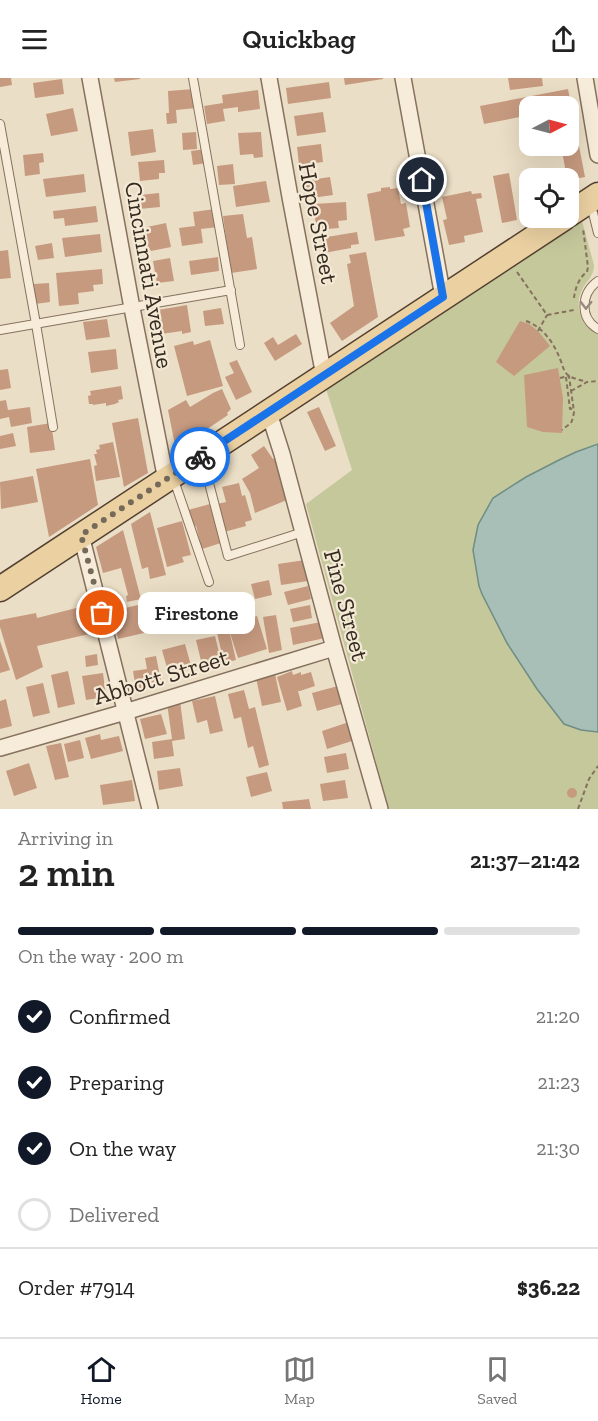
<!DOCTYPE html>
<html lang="en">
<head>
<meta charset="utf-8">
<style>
  :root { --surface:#fff; --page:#f6f6f6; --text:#222; --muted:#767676; --line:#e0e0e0; --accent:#111827 }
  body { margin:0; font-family:"Zilla Slab",serif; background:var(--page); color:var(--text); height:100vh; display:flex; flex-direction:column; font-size:22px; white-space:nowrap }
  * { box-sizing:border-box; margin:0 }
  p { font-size:20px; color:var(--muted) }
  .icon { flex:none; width:33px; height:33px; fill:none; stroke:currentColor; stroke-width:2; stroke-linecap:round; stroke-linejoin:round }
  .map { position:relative; height:731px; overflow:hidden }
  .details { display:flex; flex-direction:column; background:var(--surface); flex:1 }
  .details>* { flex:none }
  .needle { width:39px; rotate:84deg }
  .tools { position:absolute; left:519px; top:18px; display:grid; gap:12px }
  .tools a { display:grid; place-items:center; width:60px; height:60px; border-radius:12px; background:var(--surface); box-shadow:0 6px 24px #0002; font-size:30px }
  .pin { position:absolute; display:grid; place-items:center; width:51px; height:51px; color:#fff; margin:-26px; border:3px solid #fff; border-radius:50%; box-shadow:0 2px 6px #0007 }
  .courier { position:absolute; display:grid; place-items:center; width:60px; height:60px; margin:-30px; border:4px solid #1a73e8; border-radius:50%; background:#fff; color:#222; box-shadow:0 2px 8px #0007 }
  .bubble { position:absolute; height:42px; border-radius:12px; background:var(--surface); box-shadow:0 6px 24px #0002; font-size:20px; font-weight:600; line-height:42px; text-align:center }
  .overview em { font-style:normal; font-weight:600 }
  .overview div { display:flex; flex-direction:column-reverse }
  .overview { display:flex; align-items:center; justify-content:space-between; height:102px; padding:0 18px }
  h1 { font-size:39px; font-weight:600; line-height:45px }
  .bar { display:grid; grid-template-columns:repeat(4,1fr); gap:9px 6px; align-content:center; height:72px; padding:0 18px }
  .bar i { height:8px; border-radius:4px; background:var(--line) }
  .bar .active { background:var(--accent) }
  .bar p { grid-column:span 4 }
  .line { display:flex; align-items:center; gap:15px; padding:0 18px; border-top:2px solid var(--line) }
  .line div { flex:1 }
  ol { padding:0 18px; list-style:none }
  li { display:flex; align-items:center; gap:18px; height:66px }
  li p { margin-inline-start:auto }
  li .icon { padding:6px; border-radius:50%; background:var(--accent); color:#fff; stroke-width:4 }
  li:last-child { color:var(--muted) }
  li i { width:33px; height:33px; border:3px solid var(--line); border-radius:50% }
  header { display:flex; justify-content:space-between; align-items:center; height:78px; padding:0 18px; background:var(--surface); font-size:27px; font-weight:600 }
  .tabs { display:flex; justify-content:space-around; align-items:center; height:84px; border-top:2px solid var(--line); background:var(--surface); font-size:16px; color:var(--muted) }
  .tabs a { display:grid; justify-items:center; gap:3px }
  .tabs .active { color:var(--accent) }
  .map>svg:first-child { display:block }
</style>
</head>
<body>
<header><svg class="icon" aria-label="menu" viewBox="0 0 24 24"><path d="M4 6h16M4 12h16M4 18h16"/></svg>Quickbag<svg class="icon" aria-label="share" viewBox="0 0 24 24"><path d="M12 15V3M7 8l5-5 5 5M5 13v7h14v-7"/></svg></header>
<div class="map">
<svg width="598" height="731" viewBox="0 0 598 731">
  <rect width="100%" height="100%" fill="#ebdec6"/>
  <path fill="#c5c89b" d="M582,143L594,187C594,199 586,203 582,212C573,231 583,246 598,256V366L576,374L526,399L473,472L479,508L482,516L507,565L537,611L564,646L581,652L598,654V731H389L306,426L352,392L326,311Z"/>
  <path fill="#a7bfb7" stroke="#6f8d84" stroke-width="1.5" d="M598,366V654L581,652L564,646L537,611L507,565L482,516L479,508L473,472L478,447L493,420L526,399L559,382L576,374Z"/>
  <path fill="#c69a7f" d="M0,0H11L12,7L0,9Z
    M114,0H140V1L115,4Z
    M344,0H383V1L345,7Z
    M508,0H542L543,8L510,12Z
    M62,1L64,16L35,20L33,5Z
    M329,4L331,20L288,26L286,10Z
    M194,11L196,30L176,32L177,45L167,46L166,35H169L168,13Z
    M568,11L585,99L568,102V100H567L561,68H568V28H530V37L484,46L480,28Z
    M258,12L260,31L238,34V29L223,31L225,43L207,46L204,28L223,25L222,17Z
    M73,30L78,53L51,58L46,36Z
    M323,34L326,54L297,58L294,38Z
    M153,51L156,74L131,78L128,54Z
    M196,54L197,71L183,72L182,55Z
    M261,54L263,79L254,80L253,76L240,77L238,55Z
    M321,66L323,84L299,87L297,69Z
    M205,71L207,85L193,87L191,73Z
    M43,75L44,84L39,85L40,96L25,98L23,77Z
    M164,82L165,95H159V101L140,103L138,84Z
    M233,86L235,106L219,107L217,88Z
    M509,95L517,142L502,145L493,98Z
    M84,96L86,114L46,119L43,101Z
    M330,99L333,117L305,121L303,103Z
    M266,103L270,124L236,129L233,108Z
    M390,109V111L398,110L401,126L406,125L410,149L403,151L405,158L375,163L367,116L381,113V110Z
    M471,113L472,116L481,115L482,120L476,121L483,154L464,158L465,164L449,167L443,142L447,141L442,119Z
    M159,115L160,129L139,131L138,119H141L140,117Z
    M346,124L347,142L338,143L339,150L316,152L314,126Z
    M96,128L98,144L65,148L64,140L54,141L53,133Z
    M215,131L218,149L201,151L203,165L182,168L179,150L195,148L193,134Z
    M243,136L247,160L252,159L257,191L231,195L223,138Z
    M166,145L171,169L151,173L149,170L145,171L141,155L146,154L147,149Z
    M357,154L359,166L351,167V170L324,175L321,160Z
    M100,156L102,174L65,179L62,160Z
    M52,165L54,180L38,182L35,168Z
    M8,172L11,200L0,201V173Z
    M366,174L378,239L342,263L330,245L354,228L347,186L351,185L349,177Z
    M218,179L219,193L191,197L189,183Z
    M170,180L174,203L157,205L153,183Z
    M102,191L103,206L93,207L94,213L78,215L79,226L59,228L56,195Z
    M49,205L50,224L35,226L34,206Z
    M187,227L191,254L182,256V253L161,256L158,232Z
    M221,230L224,246L205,248L203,233Z
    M107,241L110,259L86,262L83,244Z
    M520,243L529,246L538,253L550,268L514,298L496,284Z
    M296,256L302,266L275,283L264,265L273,259L278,267Z
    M210,262L223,308L187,318L174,268L193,263L194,267Z
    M116,271L118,291L91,295L88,274Z
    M237,282L252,314L236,322L225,299L234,295L229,285Z
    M558,290L563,320L562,355L543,354L527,349L524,297Z
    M8,291L11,310L0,312V292Z
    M121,308L123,321L118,322L119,324L115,326L106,328V325L93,327V326H89L88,318L91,317L90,313Z
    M222,311L231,331L227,335L228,337L176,372L168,332L186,322L190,329L213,315Z
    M6,322L8,332L30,329L32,345L11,349L9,339L0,341V323Z
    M319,329L336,368L325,373L307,334Z
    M138,340L148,395L124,409L112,345Z
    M51,345L55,372L30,375L27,349Z
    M13,355L16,368L0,371V358Z
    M113,364L120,399L96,403L94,388L97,387L94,376H97L96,372L100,371L99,367Z
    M264,368L273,381L276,379L287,422L255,435L250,415L242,401L259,390L251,377Z
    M90,381L98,427L49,459L36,391Z
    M33,398L38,424L1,431L0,404Z
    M239,405L242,418L245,417L252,442L245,444L246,448L224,454L217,426L226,424L222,409Z
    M210,426L221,465L202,471L196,448L192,449L188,432Z
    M150,434L166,497L150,501L148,489L142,491L131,446Z
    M182,443L191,477L182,479L184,484L167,489L157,450Z
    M123,452L141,521L127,524L126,518L128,517L121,490L103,495L96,469Z
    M305,482L308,503L281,507L278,486Z
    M269,502L272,517L255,521L251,506Z
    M308,508L311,521L288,527L284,514Z
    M92,526L98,554L37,568L43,589L16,602L0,549V542L36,535L37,540Z
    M138,527L144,555L118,561L113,539L116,535L126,533L125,530Z
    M310,527L312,540L293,544L290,531Z
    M276,537L282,572L269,575L263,539Z
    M257,538L267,571L238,580L230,555L245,551L243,543Z
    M321,544L325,560L293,567L290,550Z
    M229,552L236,582L224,585L217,555Z
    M215,558L222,586L203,591L196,562Z
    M0,563L10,592L0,595Z
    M185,566L192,591L169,597L162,572Z
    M97,576L98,587L86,589L85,578Z
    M156,578L162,608L136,612L133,593L147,591L145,580Z
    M68,593L75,626L58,630L51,597Z
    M292,593L293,597L301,594V597L311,594L315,608L300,613H298L302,628L287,633L277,599Z
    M103,595L106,619L86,622L82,598Z
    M275,596L281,624L262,628L256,600Z
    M43,605L50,635L33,639L26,609Z
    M338,608L342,626L317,633L312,615Z
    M244,612L249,631L255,629L269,687L259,690L253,668L248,670L241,639L234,641L228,616Z
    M215,618L223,653L210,656L207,642L197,645L192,623Z
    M6,621L12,648L0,651V623Z
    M180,623L185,661L172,663L174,678L154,681L152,664L172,661L167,625Z
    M161,636L167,656L145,661L140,641Z
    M349,644L355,662L327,671L322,653Z
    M100,656L101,662L119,658L123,673L91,681L85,660Z
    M80,662L84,680L68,684L64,666Z
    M61,665L69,699L55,702L46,668Z
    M346,675L349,691L327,695L324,679Z
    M29,685L37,710L14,718L6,693Z
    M180,690L183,708L159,712L157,693Z
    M267,694L272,713L251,719L246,699Z
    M132,702L135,723L103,727L100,707Z
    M345,702L348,720L323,723L320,706Z
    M567 715a5 5 0 1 1 10 0a5 5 0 1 1-10 0Z
    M309,721L311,731H283L282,724Z"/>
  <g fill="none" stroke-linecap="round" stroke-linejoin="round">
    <defs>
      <path id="lane" d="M193,0L240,267
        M0,46L36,246L53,349
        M591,127L598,155
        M598,203C581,215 579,240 598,251
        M0,252L231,212
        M202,384L210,409L228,478L303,454
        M174,402L209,504"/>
      <path id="street" d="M90,0L132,230L166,402
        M269,0L290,119L324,298
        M403,0L443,219
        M585,0L598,77
        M269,335L282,376L334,570L380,731
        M81,457L150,731
        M0,670L125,634L334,570"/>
      <path id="primary" d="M568,137L598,117
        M0,511L564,140"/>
    </defs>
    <use href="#lane" stroke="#85715d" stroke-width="10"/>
    <use href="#street" stroke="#85715d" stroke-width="18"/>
    <use href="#primary" stroke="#534031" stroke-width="27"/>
    <path stroke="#85715d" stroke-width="2" stroke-dasharray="4.5 3" stroke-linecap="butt" d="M517,194L547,237L574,232
      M574,220C575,211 579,199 587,194L588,189L583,150
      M526,243C543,249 554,265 560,281C563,287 563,294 569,298C574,301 581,302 587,304
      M538,253L547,237
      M566,299L570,331L574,330
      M560,300L569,298L574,334L573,340L571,345L562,352
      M571,313L587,304L598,303
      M578,731L589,701L598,688"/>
    <use href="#lane" stroke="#f6ecd9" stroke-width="8"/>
    <use href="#street" stroke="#f6ecd9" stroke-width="15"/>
    <use href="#primary" stroke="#ebd1a2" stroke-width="24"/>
  </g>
  <defs><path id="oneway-chevron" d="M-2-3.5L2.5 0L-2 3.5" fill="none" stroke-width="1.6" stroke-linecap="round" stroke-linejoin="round" transform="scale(1.5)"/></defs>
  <use stroke="#968b7c" href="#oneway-chevron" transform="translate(586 227) rotate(91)"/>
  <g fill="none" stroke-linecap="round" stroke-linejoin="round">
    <path stroke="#75695a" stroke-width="6" stroke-dasharray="0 10.8" d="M102,535L81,457L200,379"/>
    <path stroke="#1a73e8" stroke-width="8" d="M200,379L443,219L422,102"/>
  </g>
  <g text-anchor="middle" stroke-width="4.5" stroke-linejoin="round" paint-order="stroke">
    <g font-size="24" fill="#362a20" stroke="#f3e9d5">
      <text transform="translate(318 145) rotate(79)" y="8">Hope Street</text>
      <text transform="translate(149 197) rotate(80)" y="8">Cincinnati Avenue</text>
      <text transform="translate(346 527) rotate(75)" y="8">Pine Street</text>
      <text transform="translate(161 599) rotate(-17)" y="8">Abbott Street</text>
    </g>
  </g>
</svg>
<div class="tools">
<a><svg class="needle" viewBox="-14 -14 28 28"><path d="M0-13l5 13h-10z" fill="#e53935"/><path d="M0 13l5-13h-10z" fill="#767676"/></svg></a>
<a><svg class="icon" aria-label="locate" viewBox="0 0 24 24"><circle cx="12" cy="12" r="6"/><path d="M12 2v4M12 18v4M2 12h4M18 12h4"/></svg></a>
</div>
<div class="pin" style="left:102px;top:535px;background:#ea580c"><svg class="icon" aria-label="bag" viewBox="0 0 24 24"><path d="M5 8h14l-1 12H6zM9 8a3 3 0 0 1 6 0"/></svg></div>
<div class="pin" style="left:422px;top:102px;background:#1f2937"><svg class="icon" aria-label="home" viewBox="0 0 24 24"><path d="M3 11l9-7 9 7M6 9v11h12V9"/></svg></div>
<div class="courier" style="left:200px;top:379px"><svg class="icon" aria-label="bike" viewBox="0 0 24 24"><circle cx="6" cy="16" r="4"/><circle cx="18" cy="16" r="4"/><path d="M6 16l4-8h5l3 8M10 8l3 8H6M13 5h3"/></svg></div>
<div class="bubble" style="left:138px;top:514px;width:117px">Firestone</div>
</div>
<section class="details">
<div class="overview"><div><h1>2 min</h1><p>Arriving in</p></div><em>21:37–21:42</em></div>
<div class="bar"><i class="active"></i><i class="active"></i><i class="active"></i><i></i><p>On the way · 200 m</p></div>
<ol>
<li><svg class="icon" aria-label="check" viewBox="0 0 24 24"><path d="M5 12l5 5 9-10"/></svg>Confirmed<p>21:20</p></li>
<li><svg class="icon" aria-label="check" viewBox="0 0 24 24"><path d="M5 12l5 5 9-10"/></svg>Preparing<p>21:23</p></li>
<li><svg class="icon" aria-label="check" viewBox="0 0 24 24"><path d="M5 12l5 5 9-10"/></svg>On the way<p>21:30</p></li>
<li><i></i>Delivered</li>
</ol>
<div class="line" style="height:78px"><div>Order #7914</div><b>$36.22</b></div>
</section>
<nav class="tabs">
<a class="active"><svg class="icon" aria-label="home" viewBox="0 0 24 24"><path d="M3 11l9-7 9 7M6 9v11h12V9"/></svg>Home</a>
<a><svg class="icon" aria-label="map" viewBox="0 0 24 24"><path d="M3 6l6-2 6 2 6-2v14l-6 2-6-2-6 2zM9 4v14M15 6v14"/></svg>Map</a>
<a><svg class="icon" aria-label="saved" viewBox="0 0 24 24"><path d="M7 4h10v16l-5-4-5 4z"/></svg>Saved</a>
</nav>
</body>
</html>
